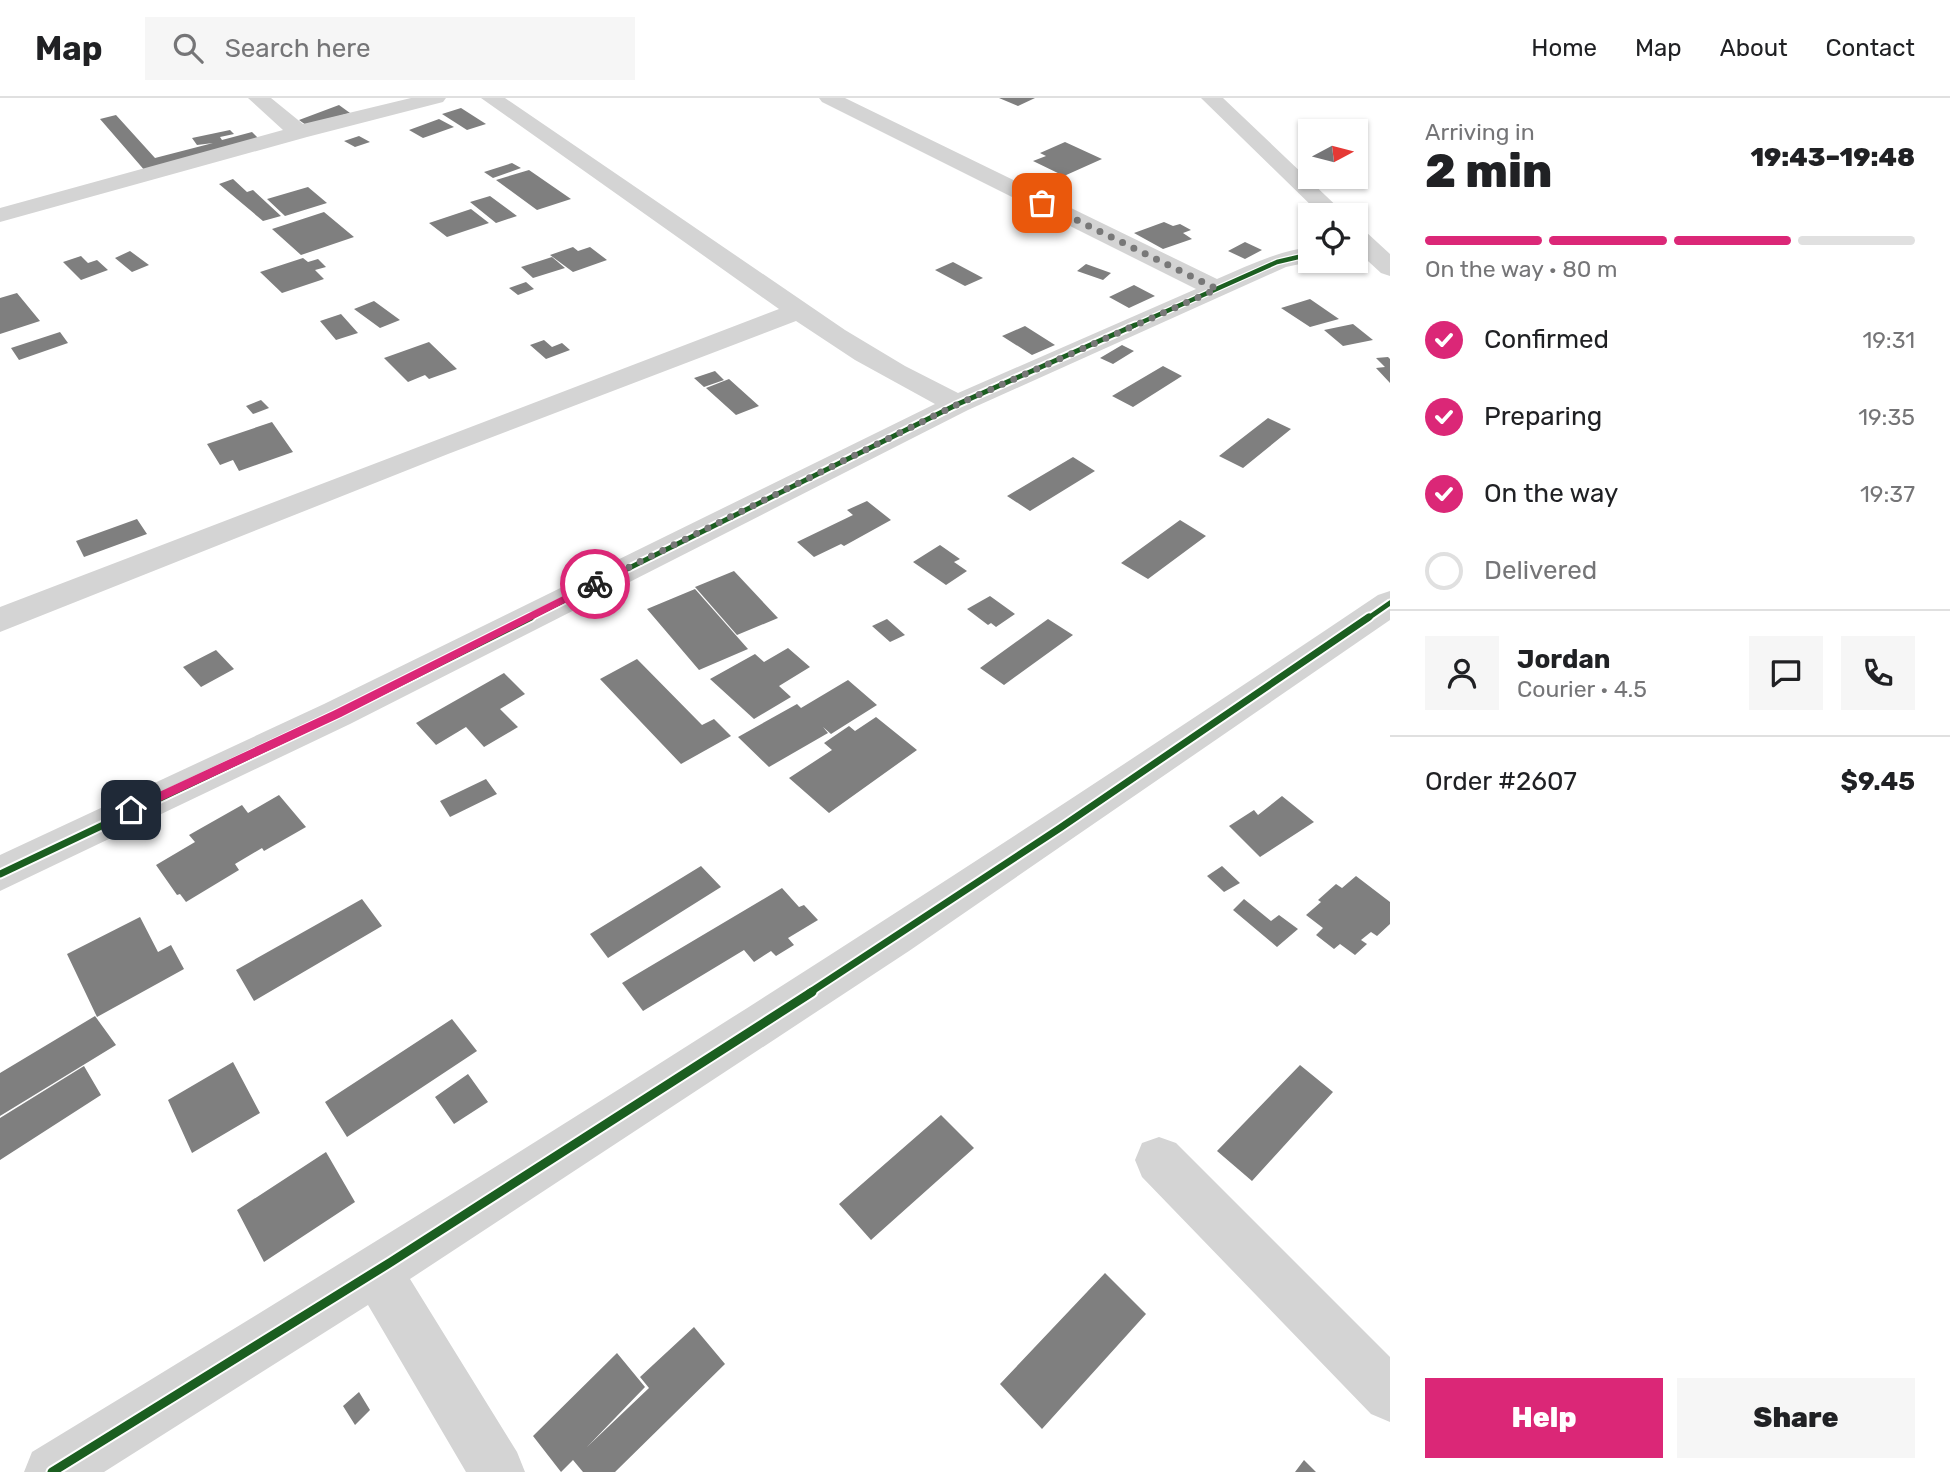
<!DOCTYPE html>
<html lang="en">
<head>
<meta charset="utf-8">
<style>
  :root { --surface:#fff; --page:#f6f6f6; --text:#202124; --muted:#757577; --line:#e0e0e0; --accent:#db2777 }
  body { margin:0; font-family:Rubik,sans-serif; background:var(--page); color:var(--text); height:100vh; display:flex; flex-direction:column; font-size:26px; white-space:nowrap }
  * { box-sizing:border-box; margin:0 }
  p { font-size:23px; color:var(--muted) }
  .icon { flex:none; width:38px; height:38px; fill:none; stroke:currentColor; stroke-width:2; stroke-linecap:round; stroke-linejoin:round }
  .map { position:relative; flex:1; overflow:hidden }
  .details { display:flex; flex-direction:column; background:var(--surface); width:560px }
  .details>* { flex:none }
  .needle { width:46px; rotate:83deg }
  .fabs { position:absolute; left:1298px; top:21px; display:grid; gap:14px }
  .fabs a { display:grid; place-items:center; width:70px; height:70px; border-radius:0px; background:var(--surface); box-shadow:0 2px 5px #0004; font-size:35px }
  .pin { position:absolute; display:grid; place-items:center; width:60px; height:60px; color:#fff; margin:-30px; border-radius:14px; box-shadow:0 4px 10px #0006 }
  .courier { position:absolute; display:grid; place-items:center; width:70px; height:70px; margin:-35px; border:5px solid #db2777; border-radius:50%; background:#fff; color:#222; box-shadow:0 2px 9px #0007 }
  .overview em { font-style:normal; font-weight:800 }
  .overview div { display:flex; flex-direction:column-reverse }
  .overview { display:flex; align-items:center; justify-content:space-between; height:119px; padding:0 35px }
  h1 { font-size:46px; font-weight:800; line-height:52px }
  .bar { display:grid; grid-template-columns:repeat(4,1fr); gap:10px 7px; align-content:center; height:84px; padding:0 35px }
  .bar i { height:9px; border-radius:5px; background:var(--line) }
  .bar .active { background:var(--accent) }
  .bar p { grid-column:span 4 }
  .line { display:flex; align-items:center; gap:18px; padding:0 35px; border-top:2px solid var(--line) }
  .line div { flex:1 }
  .round { display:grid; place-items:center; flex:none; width:74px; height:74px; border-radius:0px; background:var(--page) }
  ol { padding:0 35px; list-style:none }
  li { display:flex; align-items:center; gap:21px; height:77px }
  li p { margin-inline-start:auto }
  li .icon { padding:7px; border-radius:50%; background:var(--accent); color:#fff; stroke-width:4 }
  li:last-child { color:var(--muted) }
  li i { width:38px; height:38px; border:4px solid var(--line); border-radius:50% }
  .primary-button { display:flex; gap:14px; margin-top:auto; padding:14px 35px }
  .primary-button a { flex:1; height:80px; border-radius:0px; background:var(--accent); color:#fff; font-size:28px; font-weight:800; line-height:80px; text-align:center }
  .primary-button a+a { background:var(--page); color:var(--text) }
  header { display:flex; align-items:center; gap:42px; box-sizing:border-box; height:98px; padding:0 35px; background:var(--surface); border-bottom:2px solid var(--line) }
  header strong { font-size:33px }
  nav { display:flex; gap:38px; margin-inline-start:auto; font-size:24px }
  .search { width:490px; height:63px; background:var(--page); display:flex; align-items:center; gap:18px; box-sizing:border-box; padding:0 24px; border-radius:0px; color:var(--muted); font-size:26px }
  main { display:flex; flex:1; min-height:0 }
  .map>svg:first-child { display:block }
</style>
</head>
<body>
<header>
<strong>Map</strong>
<div class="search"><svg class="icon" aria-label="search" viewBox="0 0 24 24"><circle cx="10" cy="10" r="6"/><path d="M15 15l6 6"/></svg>Search here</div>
<nav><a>Home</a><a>Map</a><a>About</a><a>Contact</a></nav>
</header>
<main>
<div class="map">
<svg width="1390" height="1374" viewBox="0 0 1390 1374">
  <rect width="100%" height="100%" fill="#fff"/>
  <path fill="#7f7f7f" d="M999,0H1035L1018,8Z
    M339,7L350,15L306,27L299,22Z
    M461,10L486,26L467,32L442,16Z
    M116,17L155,60L213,45L197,47L192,40L230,32L234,36L220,39L222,42L252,34L262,44L146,74L100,21Z
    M439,21L454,29L423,40L409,32Z
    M359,38L370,44L355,49L344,43Z
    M1065,44L1102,61L1064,78L1033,63L1046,58L1040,55Z
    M512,65L521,70L493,80L484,74Z
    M529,72L571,101L537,112L496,82Z
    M233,81L247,94L253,92L281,118L263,123L219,86Z
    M308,89L327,105L285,118L267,101Z
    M490,98L517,118L496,125L470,104Z
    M471,111L489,125L447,139L429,125Z
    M324,114L354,139L301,157L272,131Z
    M1164,124L1173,128L1180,126L1191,132L1183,135L1192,141L1163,151L1134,135Z
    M1245,144L1262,152L1245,161L1228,153Z
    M573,149L578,153L590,149L607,162L573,174L550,157Z
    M130,153L149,167L132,174L115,160Z
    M81,158L88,165L97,162L108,172L81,182L63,164Z
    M552,159L565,170L533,180L521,169Z
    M303,160L308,164L318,161L326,169L315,172L324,181L282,195L260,174Z
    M953,164L983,180L965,188L935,172Z
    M1086,166L1111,175L1103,182L1077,173Z
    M526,184L534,191L518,197L509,190Z
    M1134,187L1155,198L1129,210L1109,199Z
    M17,195L40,223L0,236V200Z
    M1310,201L1339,221L1310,229L1281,210Z
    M374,203L400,222L380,230L354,211Z
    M341,216L358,235L336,242L320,223Z
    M1353,226L1373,242L1343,248L1324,232Z
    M1025,228L1055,247L1032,257L1002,238Z
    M60,234L68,245L19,262L11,250Z
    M544,242L552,249L562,245L570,252L546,261L530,247Z
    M429,244L457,271L429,281L425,277L408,284L384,260Z
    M1122,247L1134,253L1113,266L1100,260Z
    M1388,259L1390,261V285L1376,270L1385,269L1376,260Z
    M1163,268L1182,278L1133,309L1112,298Z
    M715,273L724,282L704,289L694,280Z
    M729,281L759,308L736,317L706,290Z
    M261,302L269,310L253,316L246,308Z
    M1268,320L1291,331L1243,370L1219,358Z
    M272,324L293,354L239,373L233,362L220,367L207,346Z
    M1073,359L1095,373L1030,413L1007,398Z
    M867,403L891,422L844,448L841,446L814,459L797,444L853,417L847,412Z
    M137,421L147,436L84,459L76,443Z
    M1180,422L1206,438L1148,481L1121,465Z
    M940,447L960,461L954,464L967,473L946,487L913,464Z
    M734,473L778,520L737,537L695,489Z
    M695,491L748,551L699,572L647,511Z
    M990,498L1015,516L996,529L991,525L988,527L967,511Z
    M887,521L905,537L890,544L872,528Z
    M1048,521L1073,537L1004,587L980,570Z
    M788,550L810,569L779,588L791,599L754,621L710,581L755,556L764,564Z
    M216,552L234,571L201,589L183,569Z
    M637,561L702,627L714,621L731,638L681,666L600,581Z
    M504,575L525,596L500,611L518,629L484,649L466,629L436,647L416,625Z
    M848,582L877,607L831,636L823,629L828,635L769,669L738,639L797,606L801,610Z
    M876,619L917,652L829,715L789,680L832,652L824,645L849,628L855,633Z
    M486,681L497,696L450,719L440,703Z
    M279,697L306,729L264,753L262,750L235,766L239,772L186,804L180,796L177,797L156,767L195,744L189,737L242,707L248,715Z
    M1282,698L1314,724L1260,759L1229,728L1254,712L1258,717Z
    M701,768L721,789L608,860L590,836Z
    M1222,768L1240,785L1224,794L1207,778Z
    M1356,778L1390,804V826L1377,838L1371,834L1361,842L1367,846L1355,857L1340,846L1334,851L1316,837L1323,830L1306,817L1321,804L1318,802L1336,786L1342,790Z
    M782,790L799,809L804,807L818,822L788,840L794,847L776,858L771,853L754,864L744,852L643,913L622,885Z
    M362,801L382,828L254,903L236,872Z
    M1244,801L1271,823L1279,817L1298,831L1277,849L1233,812Z
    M140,819L158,854L171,847L184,871L97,919L67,856Z
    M95,918L116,947L0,1018V975Z
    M452,921L477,953L347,1039L325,1004Z
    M233,964L260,1015L192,1055L168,1002Z
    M1300,967L1333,994L1252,1083L1217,1053Z
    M84,968L101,997L0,1062V1020Z
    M468,976L488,1004L454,1026L435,999Z
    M941,1017L974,1050L871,1142L839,1106Z
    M326,1054L355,1104L264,1164L237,1112Z
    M1105,1175L1146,1216L1042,1331L1000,1286Z
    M694,1229L725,1266L615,1374H583L573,1362L561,1374L533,1338L617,1255L645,1289L587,1349L649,1290L640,1279Z
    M359,1294L370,1312L355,1327L343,1308Z
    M1304,1362L1316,1374H1295Z"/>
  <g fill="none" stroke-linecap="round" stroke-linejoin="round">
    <path fill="#d4d4d4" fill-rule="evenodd" d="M248,0H271L303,26L411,0H446L443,4L307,39L0,124V110L283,32Z
      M481,0H505L845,232L905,268L958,295L1196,191L822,4L819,0H845L1217,181C1248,168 1277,153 1311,149V163H1314L1286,169L968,312L350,626L0,793V757L324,606L935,306L855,262L796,223L448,356L0,534V509L779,211Z
      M1201,0H1223L1346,117H1321Z
      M1356,131L1365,133L1390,156V178L1381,175L1356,152Z
      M1390,493V522L909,853L410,1181L517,1354L525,1374H466L368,1207L104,1374H24L32,1354C487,1078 937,794 1378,497Z
      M1159,1039L1176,1045L1390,1259V1324L1371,1316L1142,1079L1135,1062L1142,1045Z"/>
    <defs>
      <path id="cycleway-far3" d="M1131,229L1277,164L1311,156"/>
      <path id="cycleway-far2" d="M527,521L958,306L1135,227
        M1367,521L1390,505"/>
      <path id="cycleway-far1" d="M0,776L337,616L531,519
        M809,895L1060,730L1369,519"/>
      <path id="cycleway" d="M52,1374L391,1164L812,894"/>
    </defs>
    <use href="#cycleway-far3" stroke="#fff" stroke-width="7"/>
    <use href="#cycleway-far2" stroke="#fff" stroke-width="9"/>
    <use href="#cycleway-far1" stroke="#fff" stroke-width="11"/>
    <use href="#cycleway" stroke="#fff" stroke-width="13"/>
    <use href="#cycleway-far3" stroke="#1b5e20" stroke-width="4.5"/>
    <use href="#cycleway-far2" stroke="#1b5e20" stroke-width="5"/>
    <use href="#cycleway-far1" stroke="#1b5e20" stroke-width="7"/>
    <use href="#cycleway" stroke="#1b5e20" stroke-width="9"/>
  </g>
  <path fill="#db2777" d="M595,482L598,483V488L341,619L135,715L131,717L125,712L127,709L333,613Z"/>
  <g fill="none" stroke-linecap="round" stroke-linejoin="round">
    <path stroke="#787878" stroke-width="7" stroke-dasharray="0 12.6" d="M595,486L958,306L1217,191L1042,105"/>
  </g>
</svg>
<div class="fabs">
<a><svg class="needle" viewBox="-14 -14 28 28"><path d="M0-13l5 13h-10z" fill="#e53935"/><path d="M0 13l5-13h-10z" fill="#757577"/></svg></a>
<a><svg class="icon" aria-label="locate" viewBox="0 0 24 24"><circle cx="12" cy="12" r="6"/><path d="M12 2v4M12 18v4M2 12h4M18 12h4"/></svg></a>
</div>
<div class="pin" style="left:1042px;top:105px;background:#ea580c"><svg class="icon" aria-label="bag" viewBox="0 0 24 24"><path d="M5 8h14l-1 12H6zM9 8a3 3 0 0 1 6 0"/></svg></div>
<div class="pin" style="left:131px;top:712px;background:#1f2937"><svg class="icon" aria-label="home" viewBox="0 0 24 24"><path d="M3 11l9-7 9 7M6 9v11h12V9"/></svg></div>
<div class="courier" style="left:595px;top:486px"><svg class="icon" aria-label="bike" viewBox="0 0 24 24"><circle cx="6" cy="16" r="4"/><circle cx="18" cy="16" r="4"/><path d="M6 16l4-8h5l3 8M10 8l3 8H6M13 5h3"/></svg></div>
</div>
<section class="details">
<div class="overview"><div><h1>2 min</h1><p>Arriving in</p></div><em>19:43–19:48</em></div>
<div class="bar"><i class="active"></i><i class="active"></i><i class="active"></i><i></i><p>On the way · 80 m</p></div>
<ol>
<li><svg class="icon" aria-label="check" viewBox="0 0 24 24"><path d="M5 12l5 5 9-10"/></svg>Confirmed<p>19:31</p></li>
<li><svg class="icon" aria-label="check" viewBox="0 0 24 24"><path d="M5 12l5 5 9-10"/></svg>Preparing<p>19:35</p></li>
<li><svg class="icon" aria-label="check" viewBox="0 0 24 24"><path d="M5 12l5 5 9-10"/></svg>On the way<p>19:37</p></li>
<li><i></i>Delivered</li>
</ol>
<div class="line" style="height:126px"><a class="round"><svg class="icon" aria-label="person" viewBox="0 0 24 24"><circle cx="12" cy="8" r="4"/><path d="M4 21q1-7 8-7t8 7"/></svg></a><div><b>Jordan</b><p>Courier · 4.5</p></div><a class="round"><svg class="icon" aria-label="chat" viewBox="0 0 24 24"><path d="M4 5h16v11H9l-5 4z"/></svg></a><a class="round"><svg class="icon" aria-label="phone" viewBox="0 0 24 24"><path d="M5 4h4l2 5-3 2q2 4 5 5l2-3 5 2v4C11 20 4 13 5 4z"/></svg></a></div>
<div class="line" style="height:91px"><div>Order #2607</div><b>$9.45</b></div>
<div class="primary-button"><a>Help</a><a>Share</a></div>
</section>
</main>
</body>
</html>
